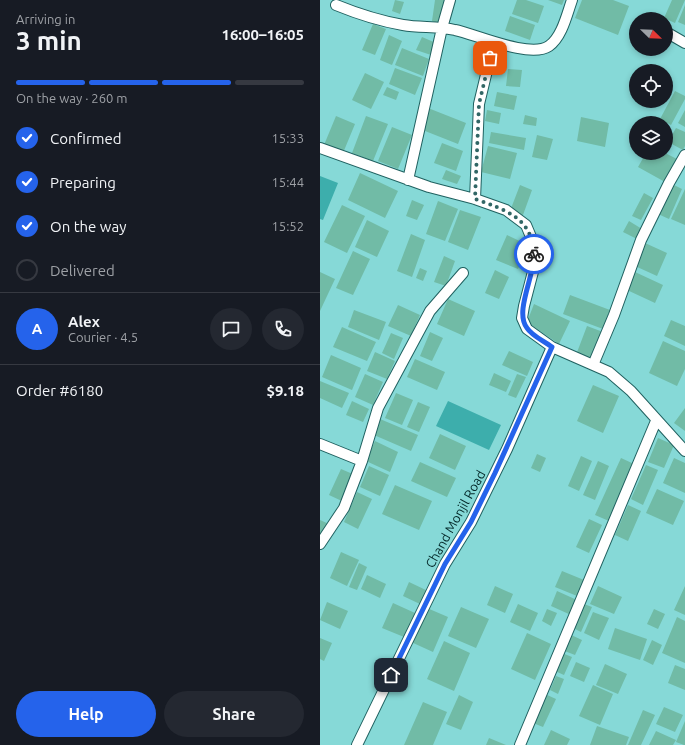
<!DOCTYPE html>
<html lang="en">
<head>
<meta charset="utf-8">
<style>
  :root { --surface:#171b24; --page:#242831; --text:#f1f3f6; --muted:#9ea1a6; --line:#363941; --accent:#2563eb }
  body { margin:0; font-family:Ubuntu,sans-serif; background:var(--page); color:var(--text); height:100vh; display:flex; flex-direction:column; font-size:15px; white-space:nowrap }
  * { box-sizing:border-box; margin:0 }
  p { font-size:13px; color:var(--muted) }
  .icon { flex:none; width:22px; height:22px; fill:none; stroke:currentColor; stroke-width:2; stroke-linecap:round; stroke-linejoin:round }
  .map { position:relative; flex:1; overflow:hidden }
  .drawer { display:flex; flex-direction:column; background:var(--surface); width:320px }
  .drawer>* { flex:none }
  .needle { width:26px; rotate:113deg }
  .buttons { position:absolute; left:309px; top:12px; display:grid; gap:8px }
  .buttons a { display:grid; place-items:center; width:44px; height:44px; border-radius:50%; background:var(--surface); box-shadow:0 2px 6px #0003; font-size:20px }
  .pin { position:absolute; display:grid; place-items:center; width:34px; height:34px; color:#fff; margin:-17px; border-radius:8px; box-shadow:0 2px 6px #0006 }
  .courier { position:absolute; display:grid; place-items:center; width:40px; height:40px; margin:-20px; border:3px solid #2563eb; border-radius:50%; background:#fff; color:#222; box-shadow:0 1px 5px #0007 }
  .summary em { font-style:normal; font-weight:700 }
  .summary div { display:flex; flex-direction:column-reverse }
  .summary { display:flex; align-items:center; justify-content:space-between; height:68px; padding:0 16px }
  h1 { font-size:26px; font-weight:700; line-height:30px }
  .bar { display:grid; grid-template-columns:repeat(4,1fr); gap:6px 4px; align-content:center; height:48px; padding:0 16px }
  .bar i { height:5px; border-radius:3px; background:var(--line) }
  .bar .active { background:var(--accent) }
  .bar p { grid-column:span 4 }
  .line { display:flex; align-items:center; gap:10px; padding:0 16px; border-top:1px solid var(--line) }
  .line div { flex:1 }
  .round { display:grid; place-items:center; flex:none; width:42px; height:42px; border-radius:21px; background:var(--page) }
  ol { padding:0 16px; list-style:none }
  li { display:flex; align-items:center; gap:12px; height:44px }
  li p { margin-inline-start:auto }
  li .icon { padding:4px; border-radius:50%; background:var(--accent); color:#fff; stroke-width:4 }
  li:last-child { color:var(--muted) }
  li i { width:22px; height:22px; border:2px solid var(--line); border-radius:50% }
  .button { display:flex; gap:8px; margin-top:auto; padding:8px 16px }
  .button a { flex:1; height:46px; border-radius:24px; background:var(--accent); color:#fff; font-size:16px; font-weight:700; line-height:46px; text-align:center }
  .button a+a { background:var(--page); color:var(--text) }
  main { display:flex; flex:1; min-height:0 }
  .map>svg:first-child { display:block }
</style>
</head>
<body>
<main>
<section class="drawer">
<div class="summary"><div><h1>3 min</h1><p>Arriving in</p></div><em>16:00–16:05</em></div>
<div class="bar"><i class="active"></i><i class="active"></i><i class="active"></i><i></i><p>On the way · 260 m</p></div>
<ol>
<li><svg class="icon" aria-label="check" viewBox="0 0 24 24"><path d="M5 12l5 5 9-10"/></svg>Confirmed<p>15:33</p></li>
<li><svg class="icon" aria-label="check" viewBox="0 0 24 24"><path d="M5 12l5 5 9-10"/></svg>Preparing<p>15:44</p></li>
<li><svg class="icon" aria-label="check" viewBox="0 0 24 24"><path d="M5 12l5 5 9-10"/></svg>On the way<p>15:52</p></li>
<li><i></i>Delivered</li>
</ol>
<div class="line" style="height:72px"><b class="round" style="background:var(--accent);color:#fff">A</b><div><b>Alex</b><p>Courier · 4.5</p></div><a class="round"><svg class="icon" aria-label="chat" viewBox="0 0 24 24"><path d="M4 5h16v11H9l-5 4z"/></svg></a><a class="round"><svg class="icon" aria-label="phone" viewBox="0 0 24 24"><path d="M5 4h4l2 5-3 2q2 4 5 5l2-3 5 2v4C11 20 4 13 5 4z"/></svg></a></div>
<div class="line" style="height:52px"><div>Order #6180</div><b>$9.18</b></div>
<div class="button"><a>Help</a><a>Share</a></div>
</section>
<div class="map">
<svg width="365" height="745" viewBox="0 0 365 745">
  <rect width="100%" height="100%" fill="#86d9d7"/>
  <path fill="#3daeac" d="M0,176L18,183L3,220L0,219Z
    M128,401L181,425L169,450L116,426Z"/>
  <path fill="#71bba6" d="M75,0L84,2L80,14L72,11Z
    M115,0H126L117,23L112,21Z
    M197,0H206L224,6L218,23L192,14Z
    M228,0H244L242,5Z
    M262,0H293L309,6L298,35L255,18Z
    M352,0H365L355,23L344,18Z
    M365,5V25L358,22Z
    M190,16L215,25L210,40L185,31Z
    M53,24L66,29L55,55L42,50Z
    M69,35L82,41L72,65L60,60Z
    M102,37L116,43L111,55L96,50Z
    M82,48L109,59L103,76L75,65Z
    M75,68L102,78L95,95L69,84Z
    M188,69L202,70L200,87L186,86Z
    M45,73L64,82L51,109L32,100Z
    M67,87L79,92L76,100L63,95Z
    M355,91L365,96V99L351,125L340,119Z
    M177,92L197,96L194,110L174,106Z
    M108,108L146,123L138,144L100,129Z
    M167,110L181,113L179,124L165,121Z
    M365,110V127L358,123Z
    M205,115L217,118L216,126L203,124Z
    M16,116L35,124L23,153L4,145Z
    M46,116L68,124L53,161L32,153Z
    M261,117L289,123L285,147L257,141Z
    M72,127L92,135L78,169L58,161Z
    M356,128L365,132V146L363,150L348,142Z
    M171,132L206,138L204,150L169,143Z
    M217,135L233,139L227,160L212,157Z
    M122,143L143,151L136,171L114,163Z
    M168,146L197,153L190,179L161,172Z
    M326,153H345L357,159L345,182L318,167Z
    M126,170L141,176L137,184L122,179Z
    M40,173L78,191L65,218L28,200Z
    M352,184L362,189L349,219L338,214Z
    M200,185L212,190L203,215L190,211Z
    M365,189V225L351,219Z
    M324,193L333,198L321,220L312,216Z
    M92,200L104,205L97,220L86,216Z
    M118,201L138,209L125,241L106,234Z
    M22,205L45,216L27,253L4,242Z
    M140,210L161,217L148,250L128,242Z
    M47,220L69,231L57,257L35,247Z
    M309,221L322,229L317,239L303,232Z
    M91,234L105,240L92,277L77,271Z
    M187,235L208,245L198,269L176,260Z
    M325,243L347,253L337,276L315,266Z
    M33,251L50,259L33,295L16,288Z
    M124,256L135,261L126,286L114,282Z
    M100,268L107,271L103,281L96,278Z
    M175,270L189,277L179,299L165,293Z
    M0,272L15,279L0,311Z
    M315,272L343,285L335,303L307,290Z
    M250,295L290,310L283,329L243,314Z
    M128,299L155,311L144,336L117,324Z
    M214,304L250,321L239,344L207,322Z
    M78,305L100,315L91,336L68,326Z
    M34,310L66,322L59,340L28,327Z
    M351,320L365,326V346L344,336Z
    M267,326L283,332L272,360L256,355Z
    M22,327L56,342L47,361L13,347Z
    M110,332L123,338L112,361L100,356Z
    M71,333L83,338L74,359L62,353Z
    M343,341L365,351V369L357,386L329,373Z
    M189,351L213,362L207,376L182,365Z
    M55,352L75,361L67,379L47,371Z
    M11,355L41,368L32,390L2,377Z
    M95,359L125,372L117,390L87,377Z
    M174,373L191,381L186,392L169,385Z
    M45,374L63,382L53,405L35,397Z
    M197,374L206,377L196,398L188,395Z
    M0,381L29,393L22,408L0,398Z
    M273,385L299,396L283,433L257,421Z
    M76,393L93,400L82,425L65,418Z
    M32,401L49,409L43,422L26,415Z
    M98,402L110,407L99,432L87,427Z
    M365,408V431L354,423Z
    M60,419L98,435L91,451L54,435Z
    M120,434L146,446L135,470L109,458Z
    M338,438L354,445L344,468L328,462Z
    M55,441L78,452L70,472L46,461Z
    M217,454L226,458L220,472L211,468Z
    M261,456L272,461L259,491L248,486Z
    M301,458L314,464L289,521L275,515Z
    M354,458L365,463V493L343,483Z
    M278,461L289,466L275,500L263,495Z
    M100,462L136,478L127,497L91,481Z
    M326,465L338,470L323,505L311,499Z
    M49,466L69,475L60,496L40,487Z
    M21,469L35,475L24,502L9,495Z
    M75,485L112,501L99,530L62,514Z
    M337,489L364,501L353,525L326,513Z
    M37,492L52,499L38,529L24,522Z
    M308,505L321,511L308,541L295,535Z
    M269,519L282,525L269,553L256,547Z
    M0,520L9,524L0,541Z
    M21,552L39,560L27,586L10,578Z
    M39,563L47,567L37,590L29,587Z
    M242,571L264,580L257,596L235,587Z
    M47,575L66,584L60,598L41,589Z
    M89,582L108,591L102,605L83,596Z
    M175,586L193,594L185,613L167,605Z
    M278,586L302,597L294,614L270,604Z
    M365,586V615L354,610Z
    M237,591L257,600L251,615L231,606Z
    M7,602L28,611L20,629L0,620Z
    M73,603L95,613L84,637L62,628Z
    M198,604L218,613L210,631L190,622Z
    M264,604L272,607L261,632L253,628Z
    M141,607L169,619L156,648L128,636Z
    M107,608L128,617L113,652L91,642Z
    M227,609L237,613L231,626L222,621Z
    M334,609L345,614L338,629L327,624Z
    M273,612L289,618L279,640L264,633Z
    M357,617L365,621V663L342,653Z
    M295,628L327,639L320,660L288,649Z
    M207,633L231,644L215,680L191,669Z
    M249,634L262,640L255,655L242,650Z
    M0,638L12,643L4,661L0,659Z
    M332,640L342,645L333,665L323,660Z
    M124,641L150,653L134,691L107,679Z
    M242,653L252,657L244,675L235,671Z
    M256,662L270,668L264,682L250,676Z
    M285,664L307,674L298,694L276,685Z
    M355,665L365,669V690L348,683Z
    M236,676L244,679L238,694L230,690Z
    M273,685L293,694L280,725L259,716Z
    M225,694L236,699L223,727L213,723Z
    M139,695L153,702L141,730L126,724Z
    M103,702L127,712L113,745H84Z
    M344,707L363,715L355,732L336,724Z
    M323,710L335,715L321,745H308Z
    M365,721V745H364L356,742Z
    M277,726L309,737L306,745H270Z
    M231,730L250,739L247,745H224Z
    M336,731L356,740L353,745H329Z
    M169,738L186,745H166Z"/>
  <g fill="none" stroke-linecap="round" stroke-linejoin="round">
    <defs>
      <path id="street" d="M16,5C38,14 60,21 83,25C100,28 118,26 135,30C155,34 210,59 229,46C242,37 247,14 252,0
        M346,32L365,43
        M0,148L109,187L155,199L186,210L206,225L214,244L215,264L204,306L202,318L207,329L232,347L289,372L311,391L365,451
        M88,180L122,28L130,0
        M155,199L159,104L170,58L183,45
        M273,365L294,315L321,240L349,183L365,155
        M0,444L42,461
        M0,544L24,508L42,461L58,408L110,311L143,273
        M37,745L125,564L151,522L187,449L232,347
        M200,745L336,421"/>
    </defs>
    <use href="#street" stroke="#206160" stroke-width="12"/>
    <use href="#street" stroke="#fff" stroke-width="10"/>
  </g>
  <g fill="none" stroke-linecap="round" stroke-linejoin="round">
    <path stroke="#316665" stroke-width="4" stroke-dasharray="0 7.2" d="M170,58L159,104L155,199C185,210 212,217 214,254"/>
    <path stroke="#2563eb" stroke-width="5" d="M71,675L125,564L151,522L175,473L232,347C224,341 212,336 207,328C194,312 215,275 214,254"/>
  </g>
  <g text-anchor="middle" stroke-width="3" stroke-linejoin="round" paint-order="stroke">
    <g font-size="13" fill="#032828" stroke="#86d9d7">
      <text transform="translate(135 519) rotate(-61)" y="5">Chand Monjil Road</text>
    </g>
  </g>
</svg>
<div class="buttons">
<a><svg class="needle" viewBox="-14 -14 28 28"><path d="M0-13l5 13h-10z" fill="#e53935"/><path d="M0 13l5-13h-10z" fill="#9ea1a6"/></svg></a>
<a><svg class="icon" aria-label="locate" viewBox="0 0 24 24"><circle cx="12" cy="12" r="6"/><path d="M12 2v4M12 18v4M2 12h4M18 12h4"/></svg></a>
<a><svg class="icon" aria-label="layers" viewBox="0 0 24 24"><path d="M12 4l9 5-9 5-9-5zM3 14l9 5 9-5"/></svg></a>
</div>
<div class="pin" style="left:170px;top:58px;background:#ea580c"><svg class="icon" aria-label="bag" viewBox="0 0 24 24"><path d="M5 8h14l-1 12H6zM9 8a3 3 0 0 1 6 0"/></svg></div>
<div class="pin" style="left:71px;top:675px;background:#1f2937"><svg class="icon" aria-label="home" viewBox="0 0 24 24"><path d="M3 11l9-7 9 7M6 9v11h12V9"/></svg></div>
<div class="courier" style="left:214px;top:254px"><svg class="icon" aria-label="bike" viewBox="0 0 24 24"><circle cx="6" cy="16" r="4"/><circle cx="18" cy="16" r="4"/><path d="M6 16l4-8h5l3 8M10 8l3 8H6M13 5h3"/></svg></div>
</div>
</main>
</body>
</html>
